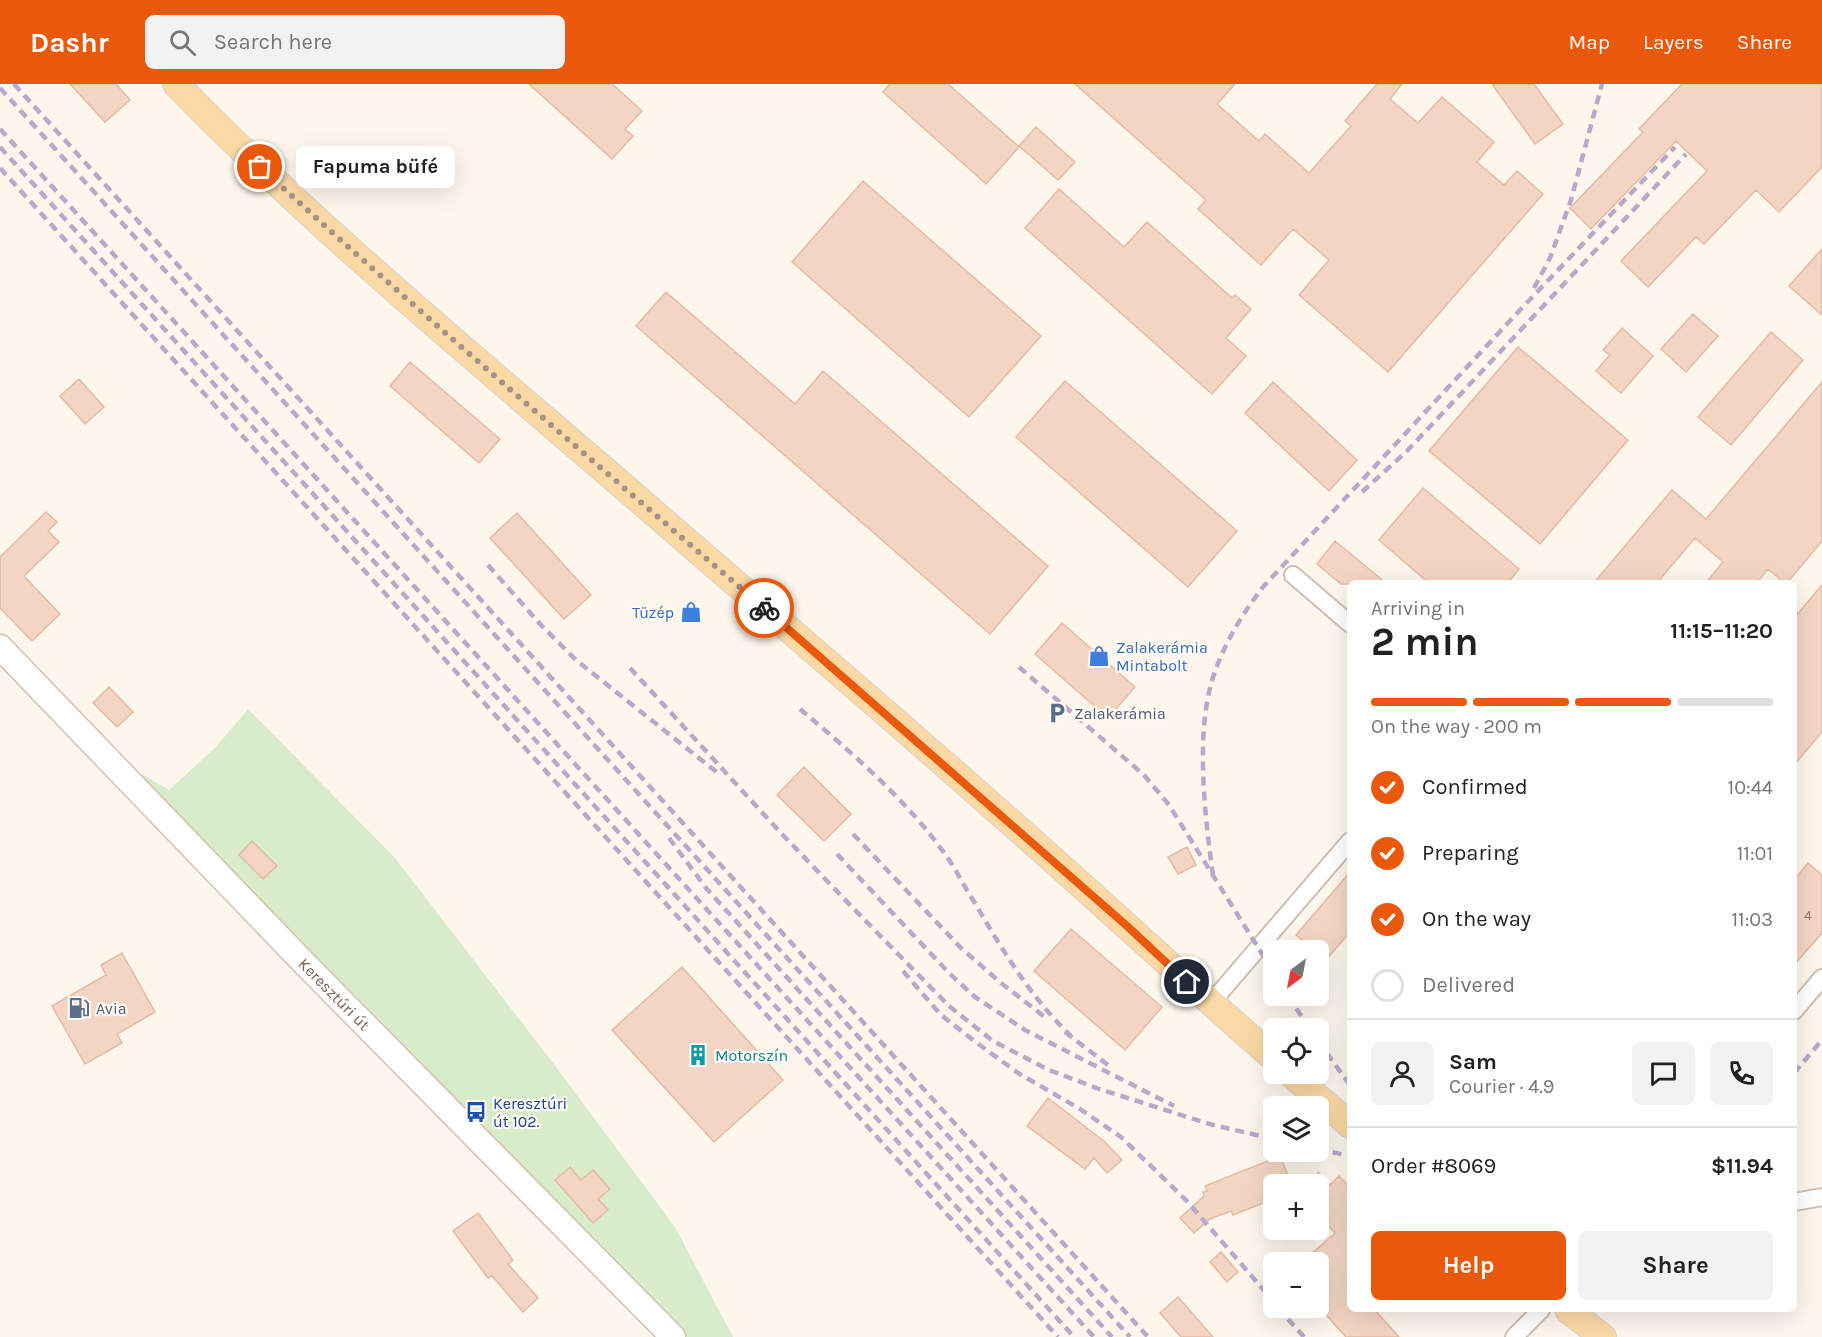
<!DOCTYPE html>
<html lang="en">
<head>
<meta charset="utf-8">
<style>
  :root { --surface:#fff; --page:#f2f2f2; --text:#222; --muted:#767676; --line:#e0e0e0; --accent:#ea580c }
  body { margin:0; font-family:Karla,sans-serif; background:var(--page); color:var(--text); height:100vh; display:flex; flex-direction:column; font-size:22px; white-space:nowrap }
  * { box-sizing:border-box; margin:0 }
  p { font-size:20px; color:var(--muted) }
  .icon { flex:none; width:33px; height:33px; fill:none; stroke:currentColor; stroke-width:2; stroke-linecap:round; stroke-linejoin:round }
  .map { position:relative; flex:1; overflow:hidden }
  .panel { position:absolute; left:1347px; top:496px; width:450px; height:732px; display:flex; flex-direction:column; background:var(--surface); border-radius:9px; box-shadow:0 6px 24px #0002 }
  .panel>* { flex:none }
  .needle { width:39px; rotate:212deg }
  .fabs { position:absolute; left:1263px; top:856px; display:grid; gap:12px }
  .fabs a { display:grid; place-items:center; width:66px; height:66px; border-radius:9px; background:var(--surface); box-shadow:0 6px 24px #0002; font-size:30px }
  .pin { position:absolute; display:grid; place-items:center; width:51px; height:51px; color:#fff; margin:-26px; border:3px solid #fff; border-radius:50%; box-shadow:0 2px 6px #0007 }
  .courier { position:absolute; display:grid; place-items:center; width:60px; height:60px; margin:-30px; border:4px solid #ea580c; border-radius:50%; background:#fff; color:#222; box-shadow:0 2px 8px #0007 }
  .bubble { position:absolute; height:42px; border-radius:9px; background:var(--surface); box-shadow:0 6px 24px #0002; font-size:20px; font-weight:700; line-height:42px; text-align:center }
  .head em { font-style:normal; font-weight:700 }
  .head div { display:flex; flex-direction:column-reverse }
  .head { display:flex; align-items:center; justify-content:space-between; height:102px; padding:0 24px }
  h1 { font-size:39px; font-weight:700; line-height:45px }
  .bar { display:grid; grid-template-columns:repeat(4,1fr); gap:9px 6px; align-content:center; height:72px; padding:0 24px }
  .bar i { height:8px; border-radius:4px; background:var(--line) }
  .bar .on { background:var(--accent) }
  .bar p { grid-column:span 4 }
  .line { display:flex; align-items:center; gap:15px; padding:0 24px; border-top:2px solid var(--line) }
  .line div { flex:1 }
  .round { display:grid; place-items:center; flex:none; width:63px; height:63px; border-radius:9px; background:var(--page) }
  ol { padding:0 24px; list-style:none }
  li { display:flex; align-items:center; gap:18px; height:66px }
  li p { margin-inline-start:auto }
  li .icon { padding:6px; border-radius:50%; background:var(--accent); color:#fff; stroke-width:4 }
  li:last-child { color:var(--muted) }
  li i { width:33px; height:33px; border:3px solid var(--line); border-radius:50% }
  .cta { display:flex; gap:12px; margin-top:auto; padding:12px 24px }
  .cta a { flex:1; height:69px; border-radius:9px; background:var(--accent); color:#fff; font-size:24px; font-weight:700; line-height:69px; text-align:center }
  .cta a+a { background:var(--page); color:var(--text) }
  header { display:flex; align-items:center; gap:36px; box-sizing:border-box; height:84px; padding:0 30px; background:var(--accent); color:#fff }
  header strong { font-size:28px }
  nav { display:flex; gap:33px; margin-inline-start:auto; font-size:21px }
  .search { width:420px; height:54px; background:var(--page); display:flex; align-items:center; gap:15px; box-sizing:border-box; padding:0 21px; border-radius:9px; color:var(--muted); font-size:22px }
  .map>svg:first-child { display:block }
</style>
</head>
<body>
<header>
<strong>Dashr</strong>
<div class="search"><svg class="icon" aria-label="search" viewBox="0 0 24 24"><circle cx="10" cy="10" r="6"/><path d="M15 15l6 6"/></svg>Search here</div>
<nav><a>Map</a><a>Layers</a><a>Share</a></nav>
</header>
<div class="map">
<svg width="1822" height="1253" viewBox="0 0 1822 1253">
  <rect width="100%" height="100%" fill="#fdf6ec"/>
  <path fill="#d8ecc9" d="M248,625L395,774L556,983L675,1143L733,1253H660L124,680L169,706L216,663Z"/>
  <path fill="#f3d5c3" stroke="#e6bba3" stroke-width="1.5" d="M70,0H116L130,16L105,38Z
    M529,0H612L642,27L625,45L633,52L612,75Z
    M890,0H948L1019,63L986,100L883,8Z
    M1075,0H1235L1217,20L1259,57L1265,50L1309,89L1351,42L1345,37L1377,0H1402L1390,15L1418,39L1442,13L1494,58L1477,78L1504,101L1517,87L1543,110L1388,288L1299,211L1329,176L1293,145L1261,181L1198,125L1206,116Z
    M1492,0H1534L1563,40L1535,60Z
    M1682,0H1822V83L1779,128L1756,106L1704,160L1696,153L1648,203L1621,177L1707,87L1676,57L1591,145L1570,124L1643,48L1639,45Z
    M1036,43L1075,78L1058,96L1019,62Z
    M863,97L1041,252L969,333L792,178Z
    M1059,105L1124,163L1147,138L1232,214L1235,211L1251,225L1226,254L1246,272L1212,310L1025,144Z
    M1822,165V231L1789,202Z
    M666,208L795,320L823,287L1048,482L990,550L636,242Z
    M1693,230L1718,252L1686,288L1661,265Z
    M1622,244L1653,272L1621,309L1596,287L1610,271L1603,266Z
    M1771,248L1803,276L1731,361L1698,333Z
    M1518,263L1628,356L1540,460L1429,367Z
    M410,278L500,355L479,379L390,302Z
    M79,295L104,323L85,340L60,312Z
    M1065,297L1237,447L1188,503L1016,353Z
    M1273,298L1357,376L1329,407L1245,329Z
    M1822,298V457L1786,500L1768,485L1756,500H1705L1723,478L1695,454L1656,500H1593L1672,406L1706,435Z
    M1423,404L1519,485L1507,500H1430L1379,456Z
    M46,428L57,438L48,447L59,458L24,492L60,530L32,557L0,524V473Z
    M517,429L591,511L564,535L490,454Z
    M1335,457L1369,485L1387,500H1341L1317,480Z
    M1822,501V648L1794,681V534Z
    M1062,539L1135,603L1108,634L1035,570Z
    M109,603L133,628L117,643L93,619Z
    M804,683L851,730L824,757L777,711Z
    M252,757L277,782L263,795L239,771Z
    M1187,763L1196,781L1178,790L1168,773Z
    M1808,779L1822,791V849L1794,881V796Z
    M1350,788V848L1326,876L1318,870V867H1315L1296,851Z
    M1071,845L1162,923L1125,966L1034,887Z
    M122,869L155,928L117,950L122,959L85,980L52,922L106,891L101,881Z
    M682,883L783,996L714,1058L612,946Z
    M1048,1014L1105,1058L1122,1076L1107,1089L1094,1074L1085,1085L1027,1042Z
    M1280,1072L1292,1101H1274V1115L1233,1131L1231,1127L1210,1135L1194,1149L1180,1134L1204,1112L1203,1108L1207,1107L1205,1102Z
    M570,1083L581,1096L593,1086L610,1105L598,1115L608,1126L593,1139L555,1096Z
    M1318,1088L1330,1101L1339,1092L1350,1103V1226H1375L1399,1253H1346L1318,1222V1179H1301L1335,1149L1318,1131Z
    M478,1129L513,1176L508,1180L538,1214L523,1228L492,1192L488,1194L453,1147Z
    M1221,1168L1238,1188L1227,1198L1210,1178Z
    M1178,1213L1213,1253H1181L1160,1229Z"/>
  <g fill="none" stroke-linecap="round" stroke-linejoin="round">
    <defs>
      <path id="minor" d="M1293,491L1350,540
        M1211,919L1350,757
        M1794,927L1822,894
        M1794,1118L1822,1113
        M1514,1253L1541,1226"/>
      <g id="secondary">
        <path id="s1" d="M0,563L305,880L673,1253"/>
      </g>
      <path id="primary" d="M176,0C325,153 492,288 653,428C817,570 982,710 1142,856C1186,895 1229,936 1274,974
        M1291,990L1350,1041
        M1568,1226L1603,1253"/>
    </defs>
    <use href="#minor" stroke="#d1beb0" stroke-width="20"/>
    <use href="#secondary" stroke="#d6c0b0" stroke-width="27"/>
    <use href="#primary" stroke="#dad1cd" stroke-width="28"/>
    <use href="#minor" stroke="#fff" stroke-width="16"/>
    <use href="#secondary" stroke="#fff" stroke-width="24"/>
    <use href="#primary" stroke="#fbd9a5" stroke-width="26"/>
    <path stroke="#b9a8c9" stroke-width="4.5" stroke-dasharray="9 6" stroke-linecap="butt" d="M14,0L1148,1253
      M0,4L1130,1253
      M0,45L1094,1253
      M0,63L1074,1253
      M0,84L1058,1253
      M1534,204L1550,174L1571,116L1602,0
      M1362,408L1407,367L1686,70
      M488,481L541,541L576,576L719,690
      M1019,583L1144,691L1169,721L1274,889
      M630,584L780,748L853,824L949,922L993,957L1049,986L1099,1005L1213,1041L1274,1055
      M800,625C851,668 909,718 947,773C957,787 964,802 973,816C1002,865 1030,913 1071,952
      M853,750L960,863L1001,899L1046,934
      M669,754L706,804L1112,1253
      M837,770L950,890L975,913L1025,946L1174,1022
      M1213,791C1205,735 1196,655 1211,600C1222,563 1240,533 1263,503L1519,227L1675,63
      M903,887L941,931L977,959L1018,989L1080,1025L1121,1053L1186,1116L1274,1218
      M1288,912L1310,945
      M1065,948L1108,981
      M1318,957L1350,1001
      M1794,989L1822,956
      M1318,1065L1350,1072
      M1278,1224L1304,1253"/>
  </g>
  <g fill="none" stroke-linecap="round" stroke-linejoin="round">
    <path stroke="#a89285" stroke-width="6" stroke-dasharray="0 10.8" d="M260,83C425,234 595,379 764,524"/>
    <path stroke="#ea580c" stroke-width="8" d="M764,524L1127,842L1187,898"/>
  </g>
  <defs>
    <symbol id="shop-bare" viewBox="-9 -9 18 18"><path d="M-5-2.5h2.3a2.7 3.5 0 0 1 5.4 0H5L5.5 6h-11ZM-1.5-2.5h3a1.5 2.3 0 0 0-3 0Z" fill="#3f7fe0" stroke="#fffaf3" stroke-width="2.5" paint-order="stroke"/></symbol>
    <symbol id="parking-bare" viewBox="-9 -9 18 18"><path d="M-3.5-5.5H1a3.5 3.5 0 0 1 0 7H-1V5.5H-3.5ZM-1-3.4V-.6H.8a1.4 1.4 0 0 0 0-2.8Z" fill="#5c6f8a" stroke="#fffaf3" stroke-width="2.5" paint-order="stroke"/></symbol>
    <symbol id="fuel-bare" viewBox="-9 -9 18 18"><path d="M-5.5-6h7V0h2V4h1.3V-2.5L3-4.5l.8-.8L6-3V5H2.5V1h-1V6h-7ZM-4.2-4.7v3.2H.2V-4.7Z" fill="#5c6f8a" stroke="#fffaf3" stroke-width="2.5" paint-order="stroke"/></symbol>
    <symbol id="building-bare" viewBox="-9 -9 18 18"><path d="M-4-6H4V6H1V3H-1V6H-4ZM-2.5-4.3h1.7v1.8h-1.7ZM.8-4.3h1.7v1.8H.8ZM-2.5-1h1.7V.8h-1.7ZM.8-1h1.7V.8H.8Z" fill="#0f9aa8" stroke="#fffaf3" stroke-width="2.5" paint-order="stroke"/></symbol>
    <symbol id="bus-bare" viewBox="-9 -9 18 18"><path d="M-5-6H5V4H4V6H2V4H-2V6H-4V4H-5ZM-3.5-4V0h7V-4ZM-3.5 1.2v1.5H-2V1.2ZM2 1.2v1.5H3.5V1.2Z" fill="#1a4fb4" stroke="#fffaf3" stroke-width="2.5" paint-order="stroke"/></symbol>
  </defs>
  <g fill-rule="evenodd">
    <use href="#shop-bare" x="676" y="513" width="30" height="30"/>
    <use href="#shop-bare" x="1084" y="557" width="30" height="30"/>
    <use href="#parking-bare" x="1042" y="614" width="30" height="30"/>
    <use href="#fuel-bare" x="64" y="909" width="30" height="30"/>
    <use href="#building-bare" x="683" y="956" width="30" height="30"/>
    <use href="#bus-bare" x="461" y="1013" width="30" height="30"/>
  </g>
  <g text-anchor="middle" stroke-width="4.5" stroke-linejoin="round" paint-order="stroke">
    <g font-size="14" fill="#987a6a">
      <text x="1808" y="836">4</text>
    </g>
    <g font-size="16" fill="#366cbe" stroke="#fffaf3" text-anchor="end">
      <text x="674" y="534">Tüzép</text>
      <text x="1116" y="569" text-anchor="start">Zalakerámia<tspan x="1116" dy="18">Mintabolt</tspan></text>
    </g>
    <g font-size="16" fill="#4e5e75" stroke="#fffaf3" text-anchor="start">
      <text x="1074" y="635">Zalakerámia</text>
      <text x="96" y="930">Avia</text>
    </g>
    <g font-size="16" fill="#7a5c4d" stroke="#fffaf3">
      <text dy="6" stroke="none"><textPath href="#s1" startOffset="482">Keresztúri út</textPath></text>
    </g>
    <g font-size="16" fill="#0d838f" stroke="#fffaf3" text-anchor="start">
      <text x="715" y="977">Motorszín</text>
    </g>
    <g font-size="16" fill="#164399" stroke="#fffaf3" text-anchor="start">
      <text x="493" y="1025">Keresztúri<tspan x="493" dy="18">út 102.</tspan></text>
    </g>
  </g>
</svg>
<div class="fabs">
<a><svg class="needle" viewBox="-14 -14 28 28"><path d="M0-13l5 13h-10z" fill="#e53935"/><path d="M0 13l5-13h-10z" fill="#767676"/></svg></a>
<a><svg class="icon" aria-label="locate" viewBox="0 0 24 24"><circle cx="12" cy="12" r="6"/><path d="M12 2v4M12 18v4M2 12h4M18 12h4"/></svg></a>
<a><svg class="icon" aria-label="layers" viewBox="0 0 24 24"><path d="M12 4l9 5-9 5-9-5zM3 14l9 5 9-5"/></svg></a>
<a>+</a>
<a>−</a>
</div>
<div class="pin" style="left:260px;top:83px;background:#ea580c"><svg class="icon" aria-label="bag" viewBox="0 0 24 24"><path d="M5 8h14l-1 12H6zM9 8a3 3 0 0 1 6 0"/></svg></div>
<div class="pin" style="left:1187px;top:898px;background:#1f2937"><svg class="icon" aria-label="home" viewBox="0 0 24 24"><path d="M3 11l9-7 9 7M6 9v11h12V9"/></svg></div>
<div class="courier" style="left:764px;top:524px"><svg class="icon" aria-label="bike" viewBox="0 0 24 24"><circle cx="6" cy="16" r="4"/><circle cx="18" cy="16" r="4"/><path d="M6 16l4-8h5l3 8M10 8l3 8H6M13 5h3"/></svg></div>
<div class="bubble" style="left:296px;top:62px;width:159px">Fapuma büfé</div>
<section class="panel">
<div class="head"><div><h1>2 min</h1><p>Arriving in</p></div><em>11:15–11:20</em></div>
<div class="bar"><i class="on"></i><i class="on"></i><i class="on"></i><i></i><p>On the way · 200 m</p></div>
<ol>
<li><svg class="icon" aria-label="check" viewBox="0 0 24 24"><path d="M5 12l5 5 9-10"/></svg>Confirmed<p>10:44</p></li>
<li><svg class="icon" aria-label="check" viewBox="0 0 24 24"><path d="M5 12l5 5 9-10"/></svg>Preparing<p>11:01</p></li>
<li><svg class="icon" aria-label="check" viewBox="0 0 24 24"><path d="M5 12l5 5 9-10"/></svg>On the way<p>11:03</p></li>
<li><i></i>Delivered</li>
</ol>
<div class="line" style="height:108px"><a class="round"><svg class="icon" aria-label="person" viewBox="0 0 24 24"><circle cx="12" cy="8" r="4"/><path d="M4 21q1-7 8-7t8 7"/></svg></a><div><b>Sam</b><p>Courier · 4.9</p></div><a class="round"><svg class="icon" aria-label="chat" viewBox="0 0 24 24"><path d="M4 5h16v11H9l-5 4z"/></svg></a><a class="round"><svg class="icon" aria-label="phone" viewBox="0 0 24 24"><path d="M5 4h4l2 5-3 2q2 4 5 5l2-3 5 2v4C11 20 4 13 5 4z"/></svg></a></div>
<div class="line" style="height:78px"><div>Order #8069</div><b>$11.94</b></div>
<div class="cta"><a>Help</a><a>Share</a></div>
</section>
</div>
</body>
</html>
